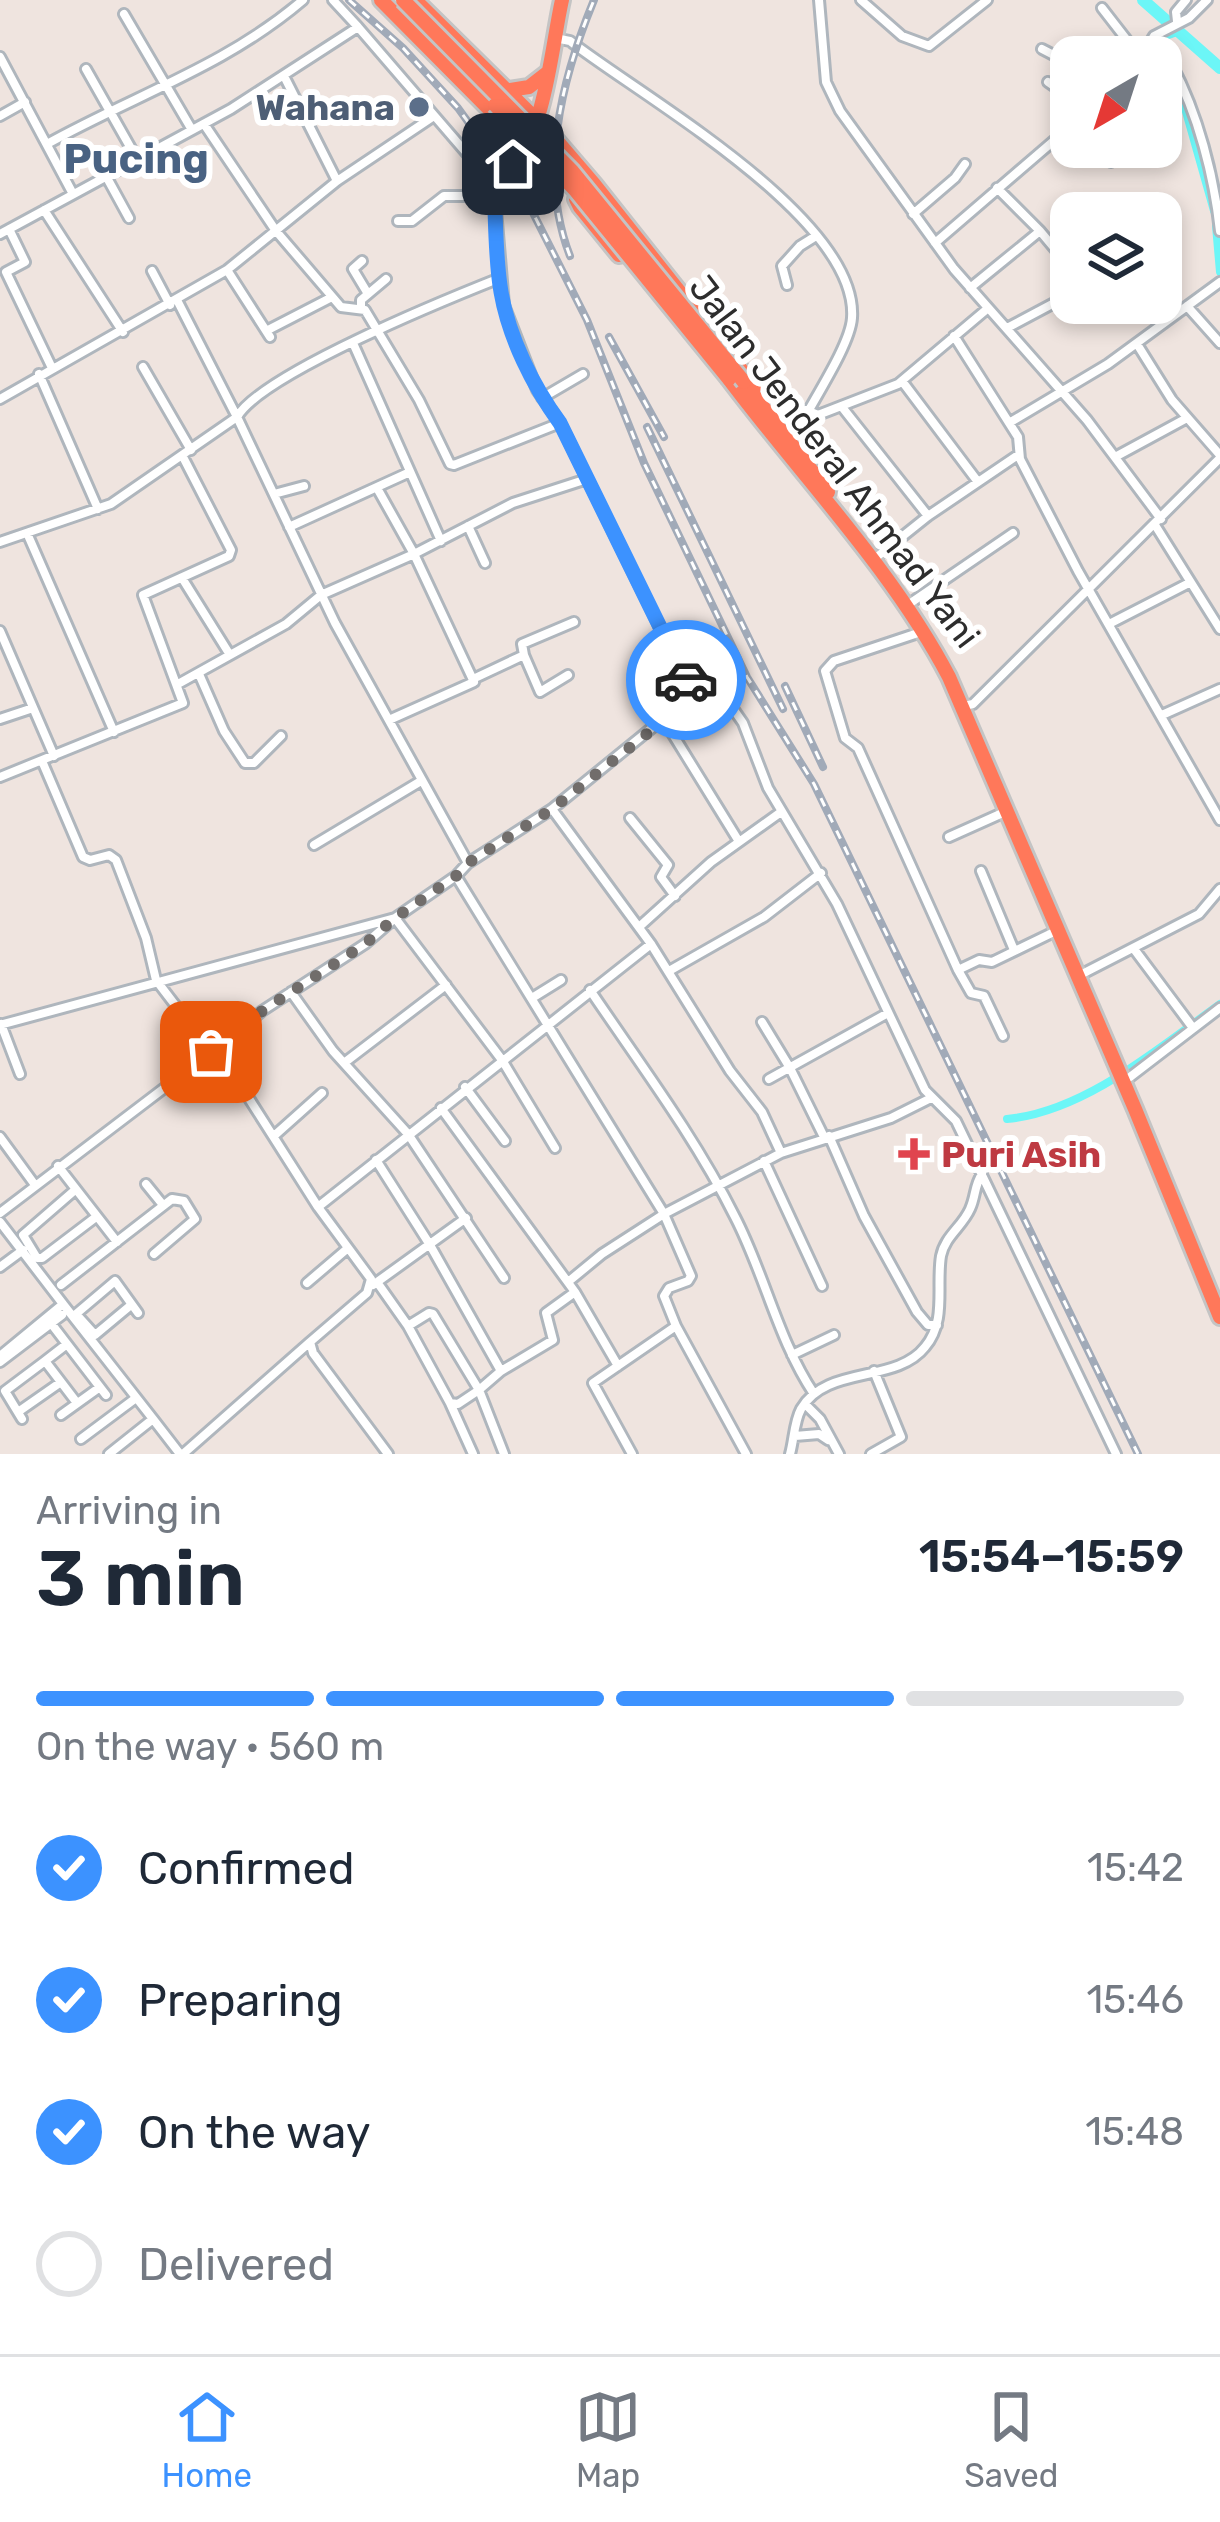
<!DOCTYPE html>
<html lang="en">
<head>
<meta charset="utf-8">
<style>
  :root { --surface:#fff; --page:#f2f2f3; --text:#1f2937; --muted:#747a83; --line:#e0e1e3; --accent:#3c92ff }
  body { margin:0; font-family:Rubik,sans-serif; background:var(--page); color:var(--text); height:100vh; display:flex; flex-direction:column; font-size:45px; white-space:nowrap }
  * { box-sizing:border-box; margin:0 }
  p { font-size:39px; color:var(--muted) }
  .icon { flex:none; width:66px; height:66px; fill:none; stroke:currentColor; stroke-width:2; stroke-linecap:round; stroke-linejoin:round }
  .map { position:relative; height:1454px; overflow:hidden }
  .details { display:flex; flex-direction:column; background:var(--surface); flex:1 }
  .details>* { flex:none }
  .needle { width:78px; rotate:219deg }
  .controls { position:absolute; left:1050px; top:36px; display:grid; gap:24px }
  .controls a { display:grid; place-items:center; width:132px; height:132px; border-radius:24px; background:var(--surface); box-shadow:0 6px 18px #0003; font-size:60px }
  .pin { position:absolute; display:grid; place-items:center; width:102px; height:102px; color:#fff; margin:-51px; border-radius:24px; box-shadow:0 6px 18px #0006 }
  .courier { position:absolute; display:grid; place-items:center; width:120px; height:120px; margin:-60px; border:9px solid #3c92ff; border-radius:50%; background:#fff; color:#222; box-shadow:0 3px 15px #0007 }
  .headline em { font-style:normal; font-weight:600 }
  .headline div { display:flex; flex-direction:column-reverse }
  .headline { display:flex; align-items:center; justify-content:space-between; height:204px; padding:0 36px }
  h1 { font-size:78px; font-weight:600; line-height:90px }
  .bar { display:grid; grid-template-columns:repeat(4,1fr); gap:18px 12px; align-content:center; height:144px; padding:0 36px }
  .bar i { height:15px; border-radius:9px; background:var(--line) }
  .bar .active { background:var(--accent) }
  .bar p { grid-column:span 4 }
  ol { padding:0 36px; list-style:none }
  li { display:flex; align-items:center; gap:36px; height:132px }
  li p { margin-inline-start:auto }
  li .icon { padding:12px; border-radius:50%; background:var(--accent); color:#fff; stroke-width:4 }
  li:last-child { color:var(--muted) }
  li i { width:66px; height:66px; border:6px solid var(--line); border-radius:50% }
  .tabs { display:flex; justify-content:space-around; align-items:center; height:168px; border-top:3px solid var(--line); background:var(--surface); font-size:33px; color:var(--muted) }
  .tabs a { display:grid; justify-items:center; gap:6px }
  .tabs .active { color:var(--accent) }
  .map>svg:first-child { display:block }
</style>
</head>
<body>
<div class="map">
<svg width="1220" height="1454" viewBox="0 0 1220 1454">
  <rect width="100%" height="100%" fill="#efe4df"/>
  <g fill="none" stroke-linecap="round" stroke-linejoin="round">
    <path stroke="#6cf6f7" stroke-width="8" d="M1160,57L1157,39L1180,31
      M1179,87L1214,211
      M1216,226L1220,272
      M1007,1119C1084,1112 1159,1048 1220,1004"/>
    <path stroke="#6cf6f7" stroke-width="12" d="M1143,0L1220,68"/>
    <defs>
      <path id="minor" d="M333,0L358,27
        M819,0L826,82L840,111L954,269L1087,420L1161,519
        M861,0L902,36L929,46L987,0
        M1102,8L1140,57
        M124,14L192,130
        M1177,21L1176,12L1186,0
        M555,38L570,41C639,95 859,218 852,318C850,348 806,410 792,442
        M1042,49L1071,64
        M0,57L73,194
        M1141,57L1154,36L1189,18L1207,0
        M1161,61L1172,65C1198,114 1214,176 1220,231
        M86,69L137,159
        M284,76L337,181
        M1048,82L1071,98
        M0,116L25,102
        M204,124L276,231L341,307L365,310L419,400L450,464L454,465L560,423
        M47,144C135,95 226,66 303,0
        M1111,162L1125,147
        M106,176L129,218
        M997,188L1040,231L1071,268
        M44,210L123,332
        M913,214L955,178L965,164
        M398,221H412L444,196H463L491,184
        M9,229L25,262L6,272L52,368
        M0,234L231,109L358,27L494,185
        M935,243L1071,126
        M362,261L353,269L368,294
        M227,270L270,337
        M152,271L170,305
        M787,285L782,266L800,246L816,236
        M970,288L1040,231
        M1187,306L1220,343
        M361,307V300L386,279
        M1007,328L1071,294
        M266,331L332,297
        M954,336L1018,437L1020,459L1078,571L1220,820
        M353,343L441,541
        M1137,344L1172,400L1220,455
        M143,367L191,450
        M39,374L98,509
        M902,381L978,482
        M542,398L583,374
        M0,399L227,270L337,181L434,116
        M842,407L928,516
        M771,414L806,410L818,415L898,384L987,309
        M1009,423L1108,364L1220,282
        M1115,457L1187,418
        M377,488L414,554L474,682L389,720
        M274,494L304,486
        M1155,525L1220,629
        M468,526L485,563
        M289,527L410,472
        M27,533L114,732
        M0,542L111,504L237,417L177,300
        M878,556L928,516L1018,455
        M182,578L230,655
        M912,602L1013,533
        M1111,623L1189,583
        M0,631L54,756
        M921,632L834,661L825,671L845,738L858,748L958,970L971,993L984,996L1003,1036
        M524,655L522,644L574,622
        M199,674L224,731L245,763H254L281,736
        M473,679L524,655L540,692L568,675
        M178,684L286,624L321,595L414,554L513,503L587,479
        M688,685L709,689L734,710L743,723L768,788L837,904L925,1090L956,1121L1116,1454
        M642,691L660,723
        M964,706L973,704L1220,458
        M1162,715L1220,689
        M0,719L33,708
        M664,720L738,840
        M42,761L83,857L90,860L109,855L116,860L146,938L156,980L211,1052
        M0,777L183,703L143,595L229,556L231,550L182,455
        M552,809L651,944L730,1071L762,1112L781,1153
        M630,818L668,865L661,877L675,896
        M949,837L1007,811
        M314,845L421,781
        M468,863L335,623L237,417C262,374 447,299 500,278
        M981,871L1014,950
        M456,876L664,1214L691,1276L688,1281L669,1288L664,1296L676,1326L746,1454
        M639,927L711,862L781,812
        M1134,949L1193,1028
        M958,970L979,960L992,962L1056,931
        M669,971L764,917L821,873
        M1084,973L1199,914L1220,889
        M590,990C640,1064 695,1137 735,1217C765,1275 778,1340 814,1394
        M291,992L333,1051L408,1134L504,1278
        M532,998L561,980
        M762,1022L790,1068L824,1137
        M1,1024L20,1074
        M0,1025L395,918L456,876L468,863L552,809L690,697L688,685L560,423L537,390L504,305L494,186L512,165
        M344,1063L446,985
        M1130,1077L1220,1008
        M769,1079L888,1013
        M465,1087L505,1141
        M441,1108L575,1292L618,1366
        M275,1135L322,1093
        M829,1136L864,1216L917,1312L928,1325H937
        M0,1137L35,1185
        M376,1160L430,1245L501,1371
        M764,1161L822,1286
        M58,1166L117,1242
        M146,1184L163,1205
        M75,1190L23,1235L37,1258H42L96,1217
        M318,1207L651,944
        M0,1213L213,1051
        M0,1222L63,1304L0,1356
        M0,1267L23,1250
        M377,1282L408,1326L450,1403L458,1404L479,1390L433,1314L429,1313L408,1326
        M568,1282L602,1254L664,1214L781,1153L891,1118L931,1098
        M307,1283L348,1248
        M61,1285L172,1199L184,1201L195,1219L154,1254
        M373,1285L466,1218
        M63,1304L153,1419
        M131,1305L95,1335L76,1314L115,1281L138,1313
        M47,1318L106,1395
        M792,1355L834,1335
        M45,1361L67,1344
        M0,1362L62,1315
        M450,1403L473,1454
        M805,1404L820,1419L839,1454
        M18,1412L61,1382
        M61,1415L100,1387
        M22,1419L5,1391L45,1361L77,1403
        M795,1436L819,1434L828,1440
        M81,1439L136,1398
        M109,1454L153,1419L180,1454
        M183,1454L310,1342
        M388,1454L313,1353L310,1342L367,1293L371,1279L318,1207L222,1056L220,1047L262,1011L365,944L395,918L502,1060L555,1148
        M504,1454L479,1390L501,1371L553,1340L546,1313L575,1292
        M632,1454L593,1383L676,1326
        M790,1454C794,1440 794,1422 801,1409C826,1365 896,1384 925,1347C947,1321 936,1287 941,1256C945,1236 962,1227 970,1209C976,1196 974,1186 982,1174
        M871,1454L901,1437L874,1371"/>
      <path id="highway" d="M381,0L500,120
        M415,0L552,135L594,184
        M503,91L529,87L547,73
        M506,126L517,142L513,158
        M513,164C545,133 552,44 562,0
        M619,255L580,207L576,199L583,187L594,184L755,387
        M729,379C801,475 893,570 949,677L1135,1109L1220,1317
        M744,382L828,492"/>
    </defs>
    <use href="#minor" stroke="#afb6bd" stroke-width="14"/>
    <use href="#highway" stroke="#c4c4c4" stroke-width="20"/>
    <use href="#minor" stroke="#fff" stroke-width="8"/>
    <use href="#highway" stroke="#ff785a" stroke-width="14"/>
    <defs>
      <path id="rail" d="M349,0L403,48L458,108L531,209L587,320L644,463L747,677L814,784L1138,1454
        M570,256C538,173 561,80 594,0
        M609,337L664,437
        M647,427L783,709
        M785,686L823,767"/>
    </defs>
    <use href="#rail" stroke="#a1aab8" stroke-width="8"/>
    <use href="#rail" stroke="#fff" stroke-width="3" stroke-dasharray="9" stroke-linecap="butt"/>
    <defs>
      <path id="highway-bridge" d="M403,0L572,171L744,382
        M495,105L576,191L729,379"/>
    </defs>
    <use href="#highway-bridge" stroke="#c4c4c4" stroke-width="20" stroke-linecap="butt"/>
    <use href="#highway-bridge" stroke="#ff785a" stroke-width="14"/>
  </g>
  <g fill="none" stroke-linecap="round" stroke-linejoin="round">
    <path stroke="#716d6b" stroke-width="12" stroke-dasharray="0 21.6" d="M211,1052L262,1011L365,944L395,918L456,876L468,863L552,809L682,706L691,692L686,680"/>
    <path stroke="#3c92ff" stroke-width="15" d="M513,164L494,186C496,220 495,258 501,292C509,338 533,386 560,423L686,680"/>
  </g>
  <circle fill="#5c6f8a" stroke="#fff" stroke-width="4.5" cx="419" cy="107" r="12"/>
  <path fill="#e0444e" stroke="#fff" stroke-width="4.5" d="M908 1136h12v12h12v12h-12v12h-12v-12h-12v-12h12z"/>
  <g text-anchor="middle" stroke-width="12" stroke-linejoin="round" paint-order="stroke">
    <g font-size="36" font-weight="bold" fill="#4e5e75" stroke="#fff" text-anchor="end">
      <text x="395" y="120">Wahana</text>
    </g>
    <g font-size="36" fill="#2d2d2d" stroke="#fff">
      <text transform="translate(835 461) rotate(53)" y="13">Jalan Jenderal Ahmad Yani</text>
    </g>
    <g font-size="36" font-weight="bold" fill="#be3a42" stroke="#fff" text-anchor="start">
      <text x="941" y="1167">Puri Asih</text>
    </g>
    <g font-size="42" font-weight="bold" fill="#496282" stroke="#fff">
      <text x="136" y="173">Pucing</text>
    </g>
  </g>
</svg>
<div class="controls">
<a><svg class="needle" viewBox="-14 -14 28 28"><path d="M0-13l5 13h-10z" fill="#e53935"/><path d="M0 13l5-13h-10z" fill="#747a83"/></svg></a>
<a><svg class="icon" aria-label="layers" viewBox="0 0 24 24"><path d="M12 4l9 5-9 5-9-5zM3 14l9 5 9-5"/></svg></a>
</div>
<div class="pin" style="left:211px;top:1052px;background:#ea580c"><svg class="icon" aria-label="bag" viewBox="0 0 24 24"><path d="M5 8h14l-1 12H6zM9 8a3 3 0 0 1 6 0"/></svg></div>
<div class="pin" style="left:513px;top:164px;background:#1f2937"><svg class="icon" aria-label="home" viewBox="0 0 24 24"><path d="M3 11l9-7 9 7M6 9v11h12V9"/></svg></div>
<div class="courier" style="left:686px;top:680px"><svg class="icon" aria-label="car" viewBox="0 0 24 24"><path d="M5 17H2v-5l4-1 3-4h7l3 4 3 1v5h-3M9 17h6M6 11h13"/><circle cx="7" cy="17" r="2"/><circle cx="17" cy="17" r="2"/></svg></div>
</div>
<section class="details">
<div class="headline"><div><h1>3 min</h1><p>Arriving in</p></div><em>15:54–15:59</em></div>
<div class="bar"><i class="active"></i><i class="active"></i><i class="active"></i><i></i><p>On the way · 560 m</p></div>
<ol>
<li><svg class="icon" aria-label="check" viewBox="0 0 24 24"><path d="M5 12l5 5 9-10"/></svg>Confirmed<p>15:42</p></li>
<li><svg class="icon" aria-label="check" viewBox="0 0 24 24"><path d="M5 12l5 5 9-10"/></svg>Preparing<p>15:46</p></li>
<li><svg class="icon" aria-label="check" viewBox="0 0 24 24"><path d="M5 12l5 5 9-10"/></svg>On the way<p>15:48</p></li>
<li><i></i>Delivered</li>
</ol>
</section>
<nav class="tabs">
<a class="active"><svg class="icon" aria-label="home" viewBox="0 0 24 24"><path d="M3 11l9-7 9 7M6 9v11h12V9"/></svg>Home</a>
<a><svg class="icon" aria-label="map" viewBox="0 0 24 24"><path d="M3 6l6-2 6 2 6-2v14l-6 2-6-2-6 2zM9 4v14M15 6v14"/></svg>Map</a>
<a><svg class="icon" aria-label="saved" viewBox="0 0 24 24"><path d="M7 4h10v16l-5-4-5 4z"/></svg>Saved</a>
</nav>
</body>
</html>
